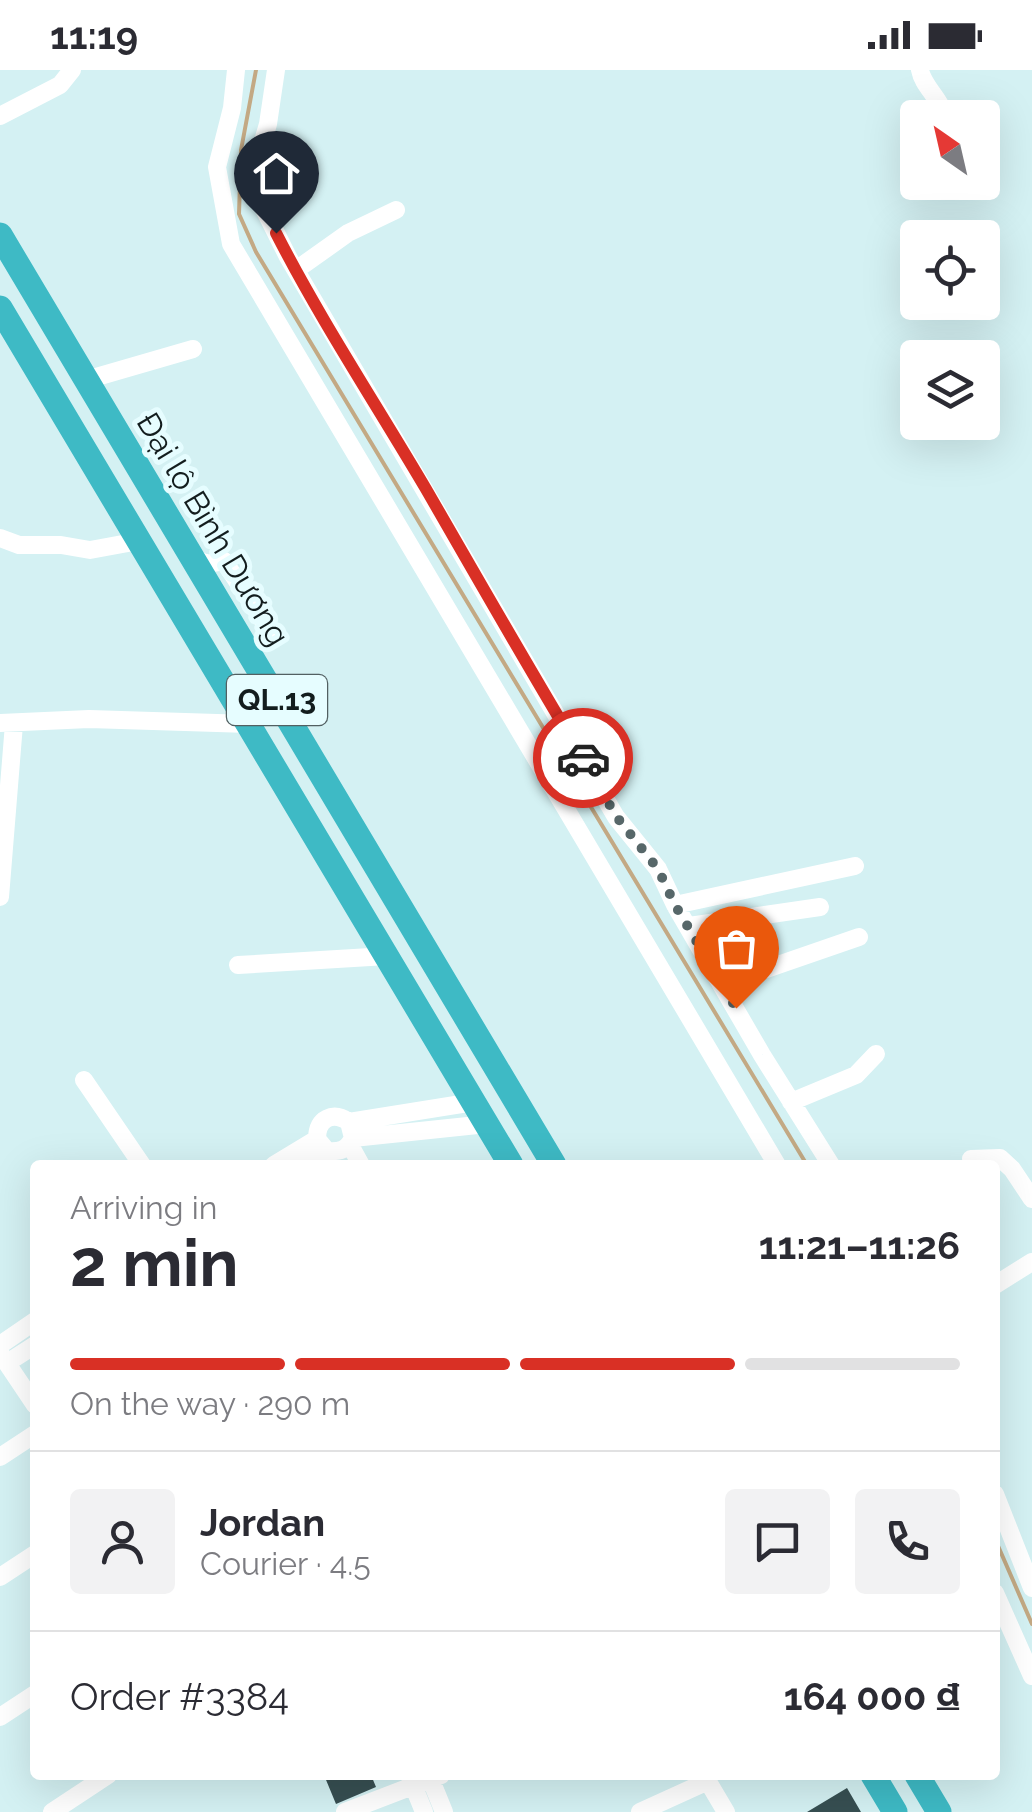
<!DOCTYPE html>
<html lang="en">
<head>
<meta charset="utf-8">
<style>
  :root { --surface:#fff; --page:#f2f2f3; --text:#2b2b33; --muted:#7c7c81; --line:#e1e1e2; --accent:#d93025 }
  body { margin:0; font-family:Raleway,sans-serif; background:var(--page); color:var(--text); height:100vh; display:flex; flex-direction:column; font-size:38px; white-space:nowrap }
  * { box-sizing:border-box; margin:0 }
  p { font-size:32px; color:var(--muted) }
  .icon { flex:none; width:55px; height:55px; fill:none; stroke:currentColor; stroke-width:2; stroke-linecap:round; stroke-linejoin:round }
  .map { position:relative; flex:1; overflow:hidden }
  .sheet { position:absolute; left:30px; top:1090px; width:970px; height:620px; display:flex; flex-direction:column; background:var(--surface); border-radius:10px; box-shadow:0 10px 40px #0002 }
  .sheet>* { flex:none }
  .needle { width:65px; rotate:326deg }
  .fabs { position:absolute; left:900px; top:30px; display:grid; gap:20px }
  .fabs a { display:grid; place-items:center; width:100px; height:100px; border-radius:10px; background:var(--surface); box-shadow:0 10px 40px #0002; font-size:50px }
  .pin { position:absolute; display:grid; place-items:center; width:85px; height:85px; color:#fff; margin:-102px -42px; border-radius:50% 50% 50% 0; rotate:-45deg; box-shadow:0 0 10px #0007 }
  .pin .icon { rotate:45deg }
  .courier { position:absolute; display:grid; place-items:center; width:100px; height:100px; margin:-50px; border:8px solid #d93025; border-radius:50%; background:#fff; color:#222; box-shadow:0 2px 12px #0007 }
  .summary em { font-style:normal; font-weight:700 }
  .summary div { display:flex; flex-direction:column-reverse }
  .summary { display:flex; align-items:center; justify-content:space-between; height:170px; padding:0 40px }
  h1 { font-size:65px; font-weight:700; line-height:75px }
  .bar { display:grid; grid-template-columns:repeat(4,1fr); gap:15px 10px; align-content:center; height:120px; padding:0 40px }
  .bar i { height:12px; border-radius:8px; background:var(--line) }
  .bar .current { background:var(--accent) }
  .bar p { grid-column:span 4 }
  .line { display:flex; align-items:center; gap:25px; padding:0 40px; border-top:2px solid var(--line) }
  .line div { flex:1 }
  .round { display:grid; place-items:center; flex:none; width:105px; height:105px; border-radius:10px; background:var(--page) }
  .status { display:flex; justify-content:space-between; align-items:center; height:70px; padding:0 50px; background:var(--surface); direction:ltr }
  .status svg { height:28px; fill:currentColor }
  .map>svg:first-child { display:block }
</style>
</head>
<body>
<div class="status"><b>11:19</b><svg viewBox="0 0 49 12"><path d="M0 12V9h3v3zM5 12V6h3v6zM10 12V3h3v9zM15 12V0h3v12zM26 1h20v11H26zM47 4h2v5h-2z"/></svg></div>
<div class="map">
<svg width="1032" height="1742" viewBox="0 0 1032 1742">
  <rect width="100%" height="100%" fill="#d4f1f3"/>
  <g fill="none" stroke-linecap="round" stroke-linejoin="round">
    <path stroke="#c3a984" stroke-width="4" d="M256,0L241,80L239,144L256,182L807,1095
      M995,1469L1032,1554"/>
  </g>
  <path fill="#374f52" d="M324,1705H371L376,1717L336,1734Z
    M847,1718L861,1742H807Z"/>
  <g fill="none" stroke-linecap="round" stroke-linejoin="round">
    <path stroke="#fff" stroke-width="18" d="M236,0L232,38L217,97L231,174L777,1095
      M276,0L268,54L253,105L264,139L288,187L616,747L658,799L675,835L762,985L831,1095
      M920,0C923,17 941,28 945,48
      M0,46L60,15L72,0
      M971,112L972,114
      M296,200L348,163L396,140
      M86,310L193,279
      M0,468L19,475H61L90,480L139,471
      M191,486L206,494L224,491L273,566
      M0,653L89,649L249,654
      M0,827L14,654
      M675,835L855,796
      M689,856L820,837
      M238,895L387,886
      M723,914L859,867
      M84,1010L142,1095
      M791,1032L856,1005L876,984
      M349,1052L474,1032
      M353,1068L487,1054
      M350,1075L361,1095
      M971,1089L1000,1088L1012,1099L1032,1129
      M274,1095L317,1069C317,1048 333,1041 349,1052L353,1068C347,1080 340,1082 327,1081L317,1069
      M306,1095L327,1081
      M995,1215L1032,1192
      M0,1275L35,1251
      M0,1283L35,1335
      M7,1293L35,1275
      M0,1387L35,1364
      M995,1424L1032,1518
      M0,1507L35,1484
      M995,1523L1032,1606
      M0,1647L35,1624
      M409,1705L424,1742
      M429,1705L444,1742
      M704,1705L726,1742
      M52,1742L108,1705
      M345,1742L441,1705
      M640,1742L708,1711"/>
    <path stroke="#3ebac5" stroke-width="25" d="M0,165L554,1095
      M0,238L511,1095
      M873,1705L895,1742
      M917,1705L939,1742"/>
  </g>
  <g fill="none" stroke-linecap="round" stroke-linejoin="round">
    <path stroke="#576769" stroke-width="10" stroke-dasharray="0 18" d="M583,688L616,746L658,799L675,835L736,938"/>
    <path stroke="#d93025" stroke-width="12" d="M276,163C321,251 376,334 426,419C478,509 529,599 583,688"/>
  </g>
  <g text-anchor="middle" stroke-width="10" stroke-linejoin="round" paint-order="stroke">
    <rect fill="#e6fdff" stroke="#526062" stroke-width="2.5" x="227" y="605" width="100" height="50" rx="8"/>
    <g font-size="30" font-weight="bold" fill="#131d1e">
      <text x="277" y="640">QL.13</text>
    </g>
    <g font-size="32" fill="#131d1e" stroke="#e6fdff">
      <text transform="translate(213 459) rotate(59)" y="11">Đại lộ Bình Dương</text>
    </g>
  </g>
</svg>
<div class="fabs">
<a><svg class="needle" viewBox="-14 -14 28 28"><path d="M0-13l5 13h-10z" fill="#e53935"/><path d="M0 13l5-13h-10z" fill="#7c7c81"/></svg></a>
<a><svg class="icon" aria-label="locate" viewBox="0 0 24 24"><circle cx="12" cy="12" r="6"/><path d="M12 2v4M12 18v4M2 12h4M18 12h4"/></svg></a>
<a><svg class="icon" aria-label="layers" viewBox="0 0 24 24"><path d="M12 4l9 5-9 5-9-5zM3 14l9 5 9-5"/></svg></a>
</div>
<div class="pin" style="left:736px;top:938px;background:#ea580c"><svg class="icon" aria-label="bag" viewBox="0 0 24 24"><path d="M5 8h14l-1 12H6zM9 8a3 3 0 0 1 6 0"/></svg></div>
<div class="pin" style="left:276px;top:163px;background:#1f2937"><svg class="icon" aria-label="home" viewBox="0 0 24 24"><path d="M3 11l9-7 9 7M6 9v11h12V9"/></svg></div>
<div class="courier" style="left:583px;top:688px"><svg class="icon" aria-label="car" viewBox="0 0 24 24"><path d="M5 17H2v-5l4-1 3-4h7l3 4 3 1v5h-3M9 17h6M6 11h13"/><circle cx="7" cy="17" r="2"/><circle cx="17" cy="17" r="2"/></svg></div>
<section class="sheet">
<div class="summary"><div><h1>2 min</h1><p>Arriving in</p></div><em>11:21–11:26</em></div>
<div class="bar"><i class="current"></i><i class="current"></i><i class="current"></i><i></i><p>On the way · 290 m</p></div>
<div class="line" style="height:180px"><a class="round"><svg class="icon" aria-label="person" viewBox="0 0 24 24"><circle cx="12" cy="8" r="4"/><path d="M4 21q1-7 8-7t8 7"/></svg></a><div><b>Jordan</b><p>Courier · 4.5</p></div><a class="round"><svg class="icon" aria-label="chat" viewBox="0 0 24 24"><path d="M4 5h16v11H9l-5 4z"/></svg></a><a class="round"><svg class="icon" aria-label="phone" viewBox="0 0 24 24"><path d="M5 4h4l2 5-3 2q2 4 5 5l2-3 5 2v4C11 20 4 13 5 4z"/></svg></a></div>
<div class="line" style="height:130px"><div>Order #3384</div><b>164 000 ₫</b></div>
</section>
</div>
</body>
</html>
